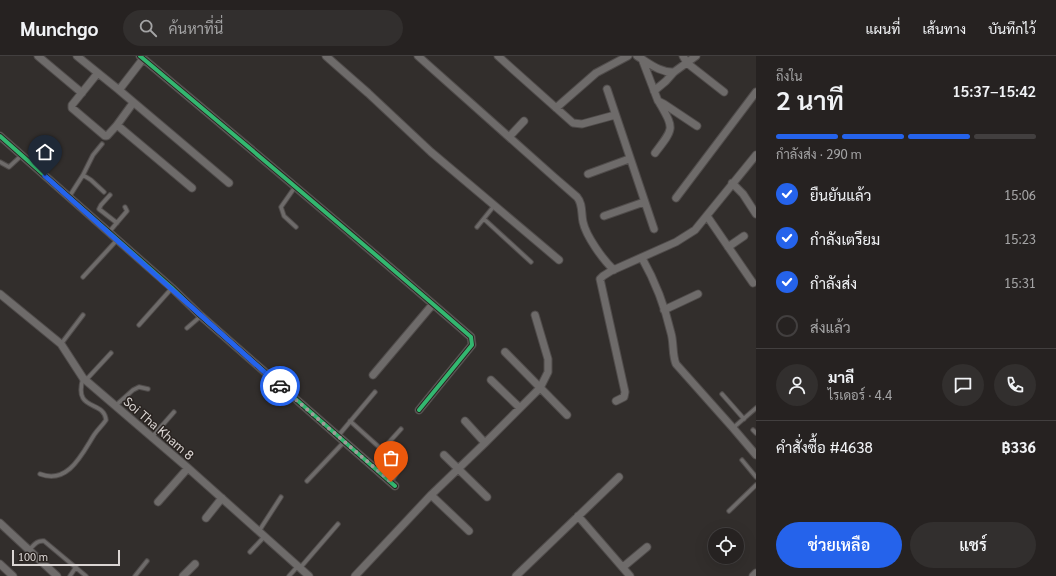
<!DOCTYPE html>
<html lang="th">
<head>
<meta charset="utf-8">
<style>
  :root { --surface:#262221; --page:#322f2e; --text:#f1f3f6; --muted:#a4a4a5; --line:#423f3f; --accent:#2563eb }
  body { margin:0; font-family:Georgia,Sarabun,serif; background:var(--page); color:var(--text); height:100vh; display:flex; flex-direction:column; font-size:15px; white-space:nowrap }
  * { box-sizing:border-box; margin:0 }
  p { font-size:13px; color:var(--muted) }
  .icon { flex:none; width:22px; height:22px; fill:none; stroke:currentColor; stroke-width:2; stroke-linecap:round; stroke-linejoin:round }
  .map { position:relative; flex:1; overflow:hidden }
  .details { display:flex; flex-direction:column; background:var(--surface); width:300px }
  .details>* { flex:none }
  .fabs { position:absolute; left:708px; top:472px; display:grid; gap:8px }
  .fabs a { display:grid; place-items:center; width:36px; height:36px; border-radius:50%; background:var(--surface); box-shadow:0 4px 16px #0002,0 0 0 1px var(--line); font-size:20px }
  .scale { position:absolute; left:12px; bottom:10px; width:108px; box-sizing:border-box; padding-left:4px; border:2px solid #dad5d3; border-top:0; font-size:11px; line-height:14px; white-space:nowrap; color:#dad5d3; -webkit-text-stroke:3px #292320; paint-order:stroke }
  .pin { position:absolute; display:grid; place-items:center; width:34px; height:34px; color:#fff; margin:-41px -17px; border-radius:50% 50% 50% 0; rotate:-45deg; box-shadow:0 0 4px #0007 }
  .pin .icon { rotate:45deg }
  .courier { position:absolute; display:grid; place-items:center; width:40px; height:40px; margin:-20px; border:3px solid #2563eb; border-radius:50%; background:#fff; color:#222; box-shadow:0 1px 5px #0007 }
  .head em { font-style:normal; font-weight:600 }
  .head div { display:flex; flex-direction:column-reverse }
  .head { display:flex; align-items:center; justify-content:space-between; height:68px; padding:0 20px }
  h1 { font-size:26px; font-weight:600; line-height:30px }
  .bar { display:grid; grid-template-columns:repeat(4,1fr); gap:6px 4px; align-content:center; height:48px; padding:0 20px }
  .bar i { height:5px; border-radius:3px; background:var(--line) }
  .bar .current { background:var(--accent) }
  .bar p { grid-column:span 4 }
  .line { display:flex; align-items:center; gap:10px; padding:0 20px; border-top:1px solid var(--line) }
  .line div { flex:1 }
  .round { display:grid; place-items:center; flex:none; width:42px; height:42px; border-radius:21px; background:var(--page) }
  ol { padding:0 20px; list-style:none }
  li { display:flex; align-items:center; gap:12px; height:44px }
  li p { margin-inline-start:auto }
  li .icon { padding:4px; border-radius:50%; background:var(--accent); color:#fff; stroke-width:4 }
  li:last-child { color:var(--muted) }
  li i { width:22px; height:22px; border:2px solid var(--line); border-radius:50% }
  .cta { display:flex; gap:8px; margin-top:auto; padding:8px 20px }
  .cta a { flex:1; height:46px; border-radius:24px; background:var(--accent); color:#fff; font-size:16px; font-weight:600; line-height:46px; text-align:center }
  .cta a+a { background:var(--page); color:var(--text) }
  header { display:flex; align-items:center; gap:24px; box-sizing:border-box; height:56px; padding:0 20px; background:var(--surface); border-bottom:1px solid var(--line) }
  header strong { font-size:19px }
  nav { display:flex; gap:22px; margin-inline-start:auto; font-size:14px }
  .search { width:280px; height:36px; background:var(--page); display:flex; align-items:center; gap:10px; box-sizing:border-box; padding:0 14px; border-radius:22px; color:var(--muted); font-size:15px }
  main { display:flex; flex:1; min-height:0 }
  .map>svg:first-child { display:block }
</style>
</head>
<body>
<header>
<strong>Munchgo</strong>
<div class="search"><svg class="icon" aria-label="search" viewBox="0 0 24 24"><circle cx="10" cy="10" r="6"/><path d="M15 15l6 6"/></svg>ค้นหาที่นี่</div>
<nav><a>แผนที่</a><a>เส้นทาง</a><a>บันทึกไว้</a></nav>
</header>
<main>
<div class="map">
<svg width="756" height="520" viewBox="0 0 756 520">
  <rect width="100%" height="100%" fill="#322e2c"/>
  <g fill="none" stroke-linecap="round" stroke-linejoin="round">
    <defs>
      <path id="lane" d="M0,106L9,111L22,99
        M83,119L93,99L102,88
        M295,131L281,151L284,160L296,171
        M110,139L101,149L99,153L117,167
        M69,141L83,119L91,124L104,136
        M484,163L531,206
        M477,171L494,150
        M109,176L127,155L125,151
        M83,221L117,184
        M139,269L172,232
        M187,272L201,260
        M61,288L83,259
        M86,324L111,297
        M722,338L744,363
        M115,350L133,334L139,331L148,333
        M350,365L399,409L400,412L391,426
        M733,372L756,352
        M753,374L756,377
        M338,380L375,336
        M152,381L174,356
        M382,394L401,373
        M742,404L756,421
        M40,418C68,429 82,398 94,379C98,373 102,370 106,364C104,343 73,357 83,322
        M307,425L344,386
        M729,455L756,429
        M259,475L281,441
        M29,494C34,489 37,484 44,485L86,520
        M250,496L264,481
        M300,512L338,468
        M70,520L76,511
        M135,520L147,505
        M289,520L298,510"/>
      <path id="street" d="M38,0L82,37
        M77,0L119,34
        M140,0C251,93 362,186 471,281L472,289L419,354
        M326,0L368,37L431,96L559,204
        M418,0L554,121L577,141C583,148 581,157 583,166C586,180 603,204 614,214
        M498,0L573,67L582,68L615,59
        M637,0C649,7 660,17 674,16
        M683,0L687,7L724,36
        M143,3L119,34L229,127
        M642,3L658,45L664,48L697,70
        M97,18L72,49V52L105,80H107L117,69
        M607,33L654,173
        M654,35L666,25L674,16L696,0
        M133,47L117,69L192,132
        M556,52L596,17L628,0
        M0,80L172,232L201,260L395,430
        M509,81L524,65
        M655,97C675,71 674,73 659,46
        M588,118L629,103
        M732,127L743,138L756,158
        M676,142L756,36
        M604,160L644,146
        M707,160L753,227
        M728,191L744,180
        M642,202C655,225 665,251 671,277C674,287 672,299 676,308L733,372L756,399
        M0,238L61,288L83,322L188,412L309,520
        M664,254L698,238
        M505,296L567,359
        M373,319L433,248
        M491,324L520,352
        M616,345L624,341L625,336L600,223L603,220L611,215L676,186L695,174L756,99
        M465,365L485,387
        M444,399L487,441
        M431,439L469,475
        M158,446L188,412
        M578,460L630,520
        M206,462L222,442
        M0,467L57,520
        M0,508L13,520
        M623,511L647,491
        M183,520L195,508
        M355,520L431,439L485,387L540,332L548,316V303L535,259
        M516,520L619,421
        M753,520L756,517"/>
    </defs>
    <use href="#lane" stroke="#504c4b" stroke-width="5.5"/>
    <use href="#street" stroke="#504c4b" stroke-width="9"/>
    <use href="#lane" stroke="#6e6b6a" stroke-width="3.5"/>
    <use href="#street" stroke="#6e6b6a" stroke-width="7"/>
    <defs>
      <path id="cycleway" d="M140,0C251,93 362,186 471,281L472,289L419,354
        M0,80L172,232L201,260L395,430"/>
    </defs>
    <use href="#cycleway" stroke="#292320" stroke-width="6"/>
    <use href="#cycleway" stroke="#33b770" stroke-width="4"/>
  </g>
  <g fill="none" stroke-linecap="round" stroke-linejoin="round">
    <path stroke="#9f9b99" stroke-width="4" stroke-dasharray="0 7.2" d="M280,330L391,426"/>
    <path stroke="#2563eb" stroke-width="5" d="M45,120L280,330"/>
  </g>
  <g text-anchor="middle" stroke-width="3" stroke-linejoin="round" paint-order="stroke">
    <g font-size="13" fill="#dad5d3" stroke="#292320">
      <text transform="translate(159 372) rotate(41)" y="5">Soi Tha Kham 8</text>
    </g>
  </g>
</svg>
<div class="fabs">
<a><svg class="icon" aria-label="locate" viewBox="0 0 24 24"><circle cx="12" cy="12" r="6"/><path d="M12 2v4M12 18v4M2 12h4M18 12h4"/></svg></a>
</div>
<div class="scale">100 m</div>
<div class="pin" style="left:391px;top:426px;background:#ea580c"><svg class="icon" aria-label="bag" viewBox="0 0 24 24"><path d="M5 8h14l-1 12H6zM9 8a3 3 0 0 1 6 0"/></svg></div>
<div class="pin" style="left:45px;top:120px;background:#1f2937"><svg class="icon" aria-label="home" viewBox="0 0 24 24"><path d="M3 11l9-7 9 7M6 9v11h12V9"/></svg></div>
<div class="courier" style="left:280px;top:330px"><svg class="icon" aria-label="car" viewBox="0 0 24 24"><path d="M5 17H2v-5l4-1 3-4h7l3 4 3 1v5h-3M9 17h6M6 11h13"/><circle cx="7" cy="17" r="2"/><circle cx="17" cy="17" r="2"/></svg></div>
</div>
<section class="details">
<div class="head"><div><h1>2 นาที</h1><p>ถึงใน</p></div><em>15:37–15:42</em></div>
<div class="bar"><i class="current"></i><i class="current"></i><i class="current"></i><i></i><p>กำลังส่ง · 290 m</p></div>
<ol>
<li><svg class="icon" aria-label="check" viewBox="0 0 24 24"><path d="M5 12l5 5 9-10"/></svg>ยืนยันแล้ว<p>15:06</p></li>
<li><svg class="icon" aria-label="check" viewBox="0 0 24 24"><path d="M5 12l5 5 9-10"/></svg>กำลังเตรียม<p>15:23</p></li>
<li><svg class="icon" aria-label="check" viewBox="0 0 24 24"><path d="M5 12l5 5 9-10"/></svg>กำลังส่ง<p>15:31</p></li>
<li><i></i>ส่งแล้ว</li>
</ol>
<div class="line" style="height:72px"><a class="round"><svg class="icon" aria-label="person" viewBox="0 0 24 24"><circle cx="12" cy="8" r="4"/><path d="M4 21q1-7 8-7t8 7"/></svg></a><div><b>มาลี</b><p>ไรเดอร์ · 4.4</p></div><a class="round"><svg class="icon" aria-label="chat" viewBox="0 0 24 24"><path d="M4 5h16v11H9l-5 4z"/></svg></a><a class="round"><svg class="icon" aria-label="phone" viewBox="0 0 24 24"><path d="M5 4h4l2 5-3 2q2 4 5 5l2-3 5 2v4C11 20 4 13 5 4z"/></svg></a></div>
<div class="line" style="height:52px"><div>คำสั่งซื้อ #4638</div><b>฿336</b></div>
<div class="cta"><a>ช่วยเหลือ</a><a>แชร์</a></div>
</section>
</main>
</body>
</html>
